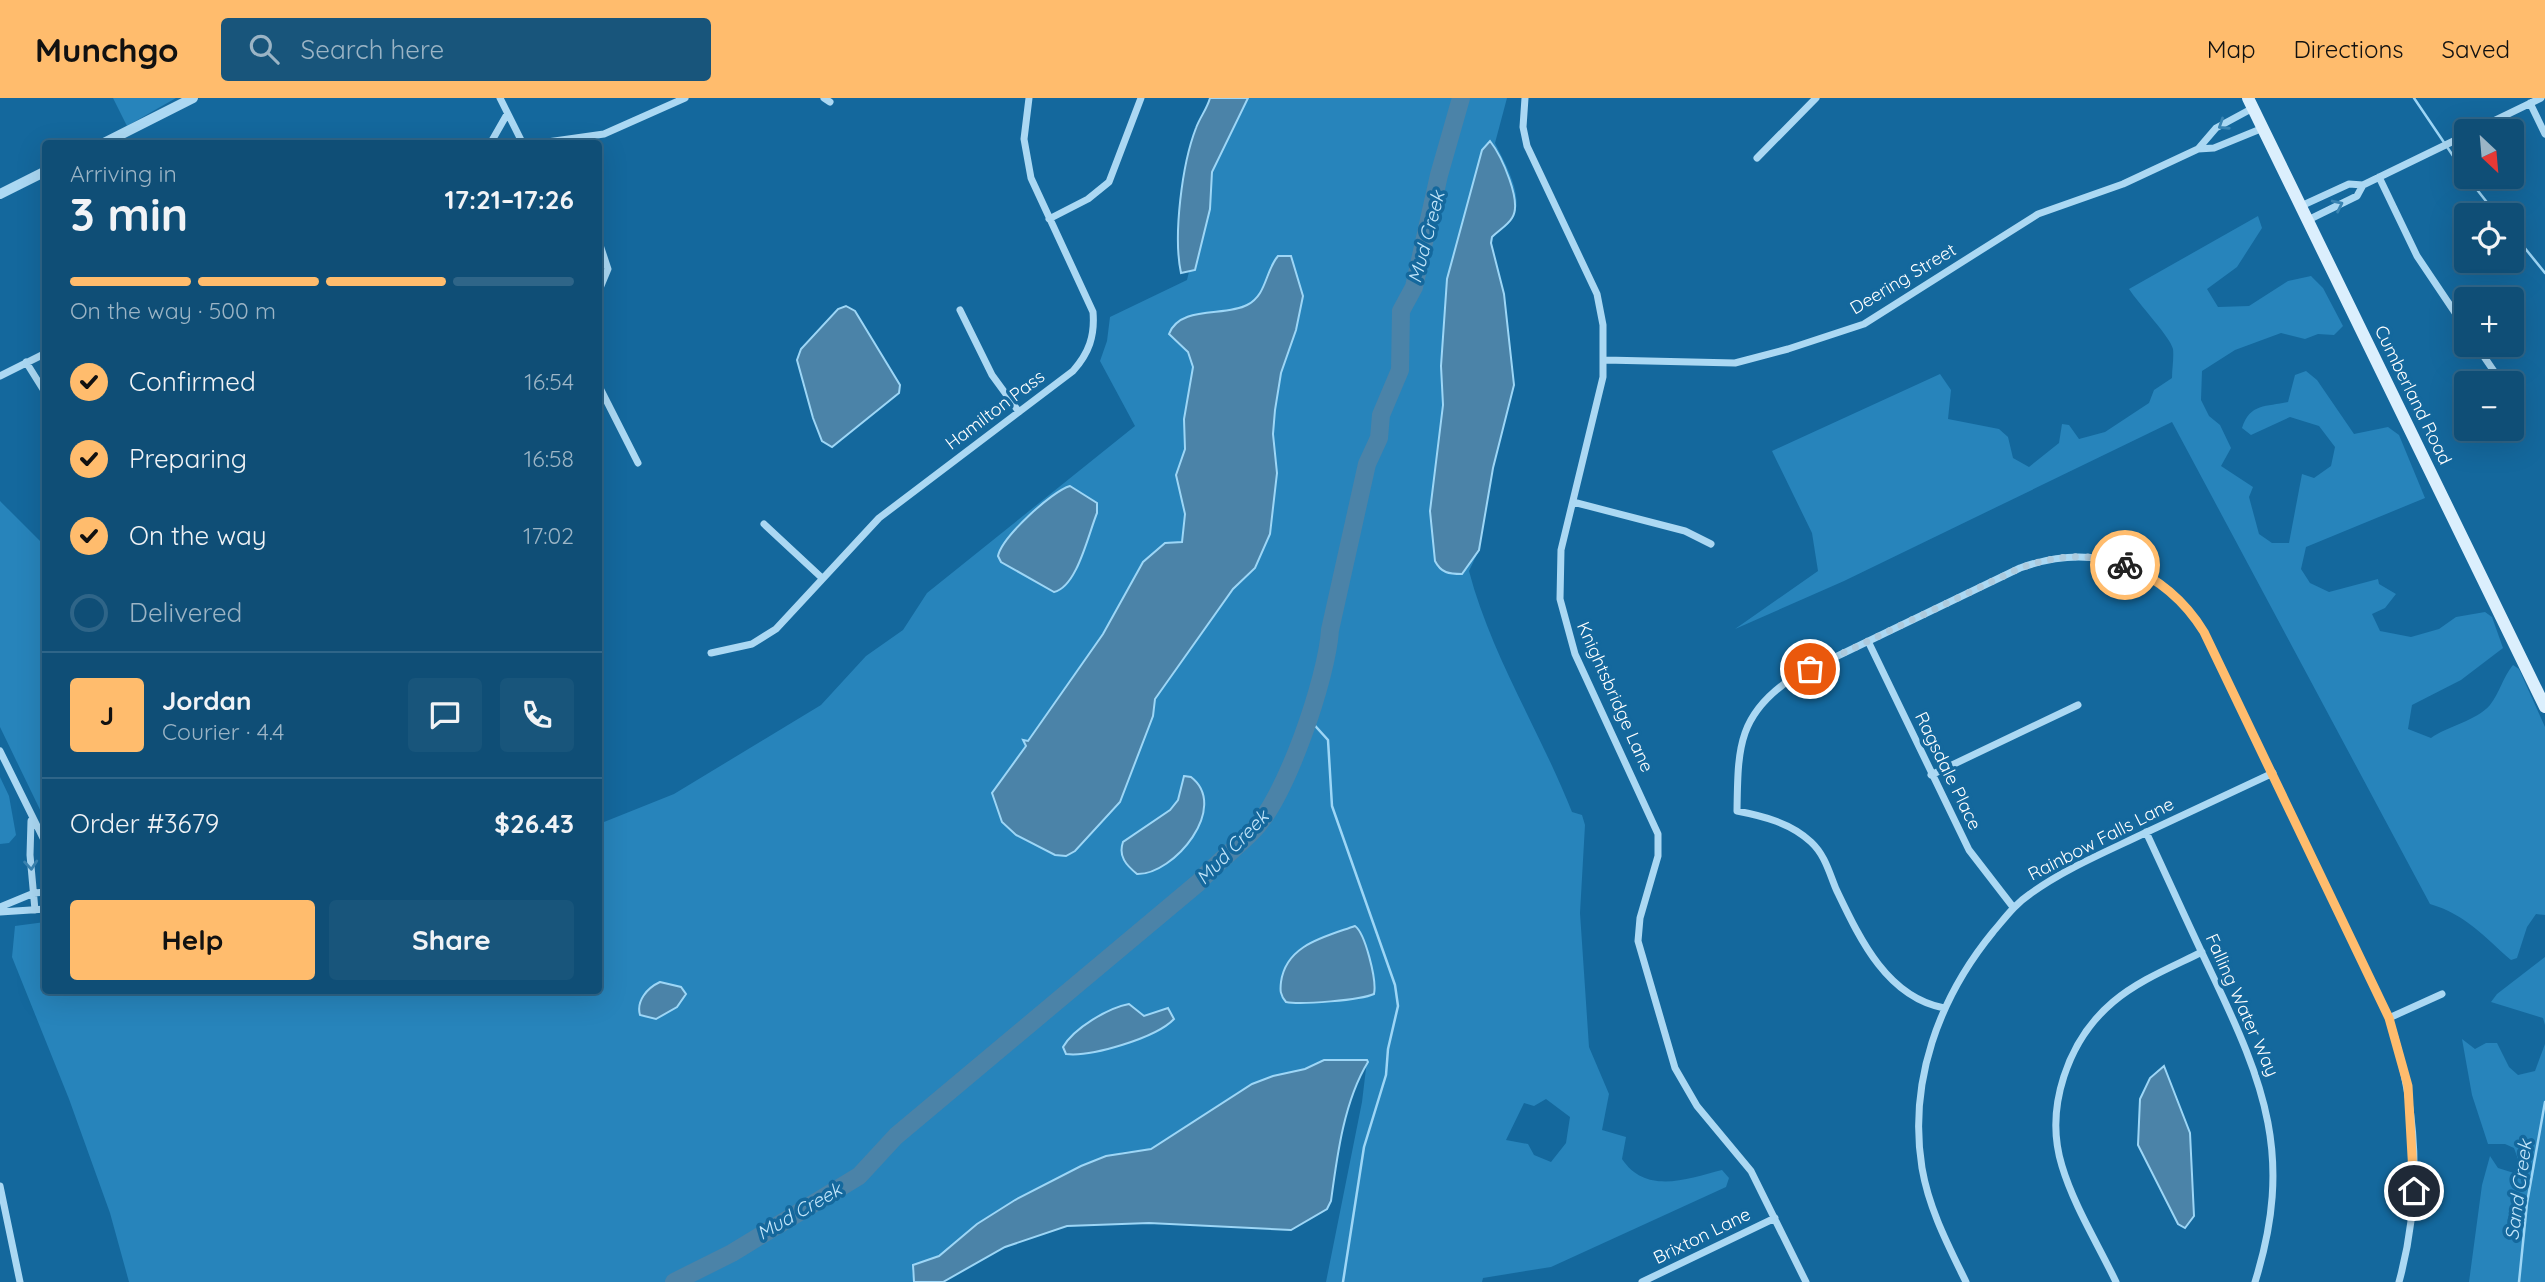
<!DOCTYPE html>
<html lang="en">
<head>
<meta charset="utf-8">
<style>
  :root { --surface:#0f4e76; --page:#18557b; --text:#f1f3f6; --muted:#9bb4c5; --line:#2f6588; --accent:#ffbc6d }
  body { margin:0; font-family:Quicksand,sans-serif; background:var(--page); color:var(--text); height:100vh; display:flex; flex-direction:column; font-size:26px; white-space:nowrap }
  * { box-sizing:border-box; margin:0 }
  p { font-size:23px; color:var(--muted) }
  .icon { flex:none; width:38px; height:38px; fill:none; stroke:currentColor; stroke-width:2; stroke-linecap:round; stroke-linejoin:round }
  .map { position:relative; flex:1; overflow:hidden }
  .side { position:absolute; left:42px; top:42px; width:560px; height:854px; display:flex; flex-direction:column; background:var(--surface); border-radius:7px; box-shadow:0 7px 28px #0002,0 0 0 2px var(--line) }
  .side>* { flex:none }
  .needle { width:46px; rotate:154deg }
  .buttons { position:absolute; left:2454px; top:21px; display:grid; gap:14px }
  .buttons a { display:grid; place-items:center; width:70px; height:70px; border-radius:7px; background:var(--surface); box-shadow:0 7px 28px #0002,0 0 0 2px var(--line); font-size:35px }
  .pin { position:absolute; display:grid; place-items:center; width:60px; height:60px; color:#fff; margin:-30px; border:4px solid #fff; border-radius:50%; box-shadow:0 2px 7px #0007 }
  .courier { position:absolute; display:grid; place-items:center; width:70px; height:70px; margin:-35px; border:5px solid #ffbc6d; border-radius:50%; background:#fff; color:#222; box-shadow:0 2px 9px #0007 }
  .head em { font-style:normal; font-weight:700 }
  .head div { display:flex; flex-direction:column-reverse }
  .head { display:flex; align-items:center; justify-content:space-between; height:119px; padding:0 28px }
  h1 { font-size:46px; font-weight:700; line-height:52px }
  .bar { display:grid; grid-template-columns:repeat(4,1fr); gap:10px 7px; align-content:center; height:84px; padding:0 28px }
  .bar i { height:9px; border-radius:5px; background:var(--line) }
  .bar .active { background:var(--accent) }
  .bar p { grid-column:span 4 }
  .line { display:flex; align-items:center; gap:18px; padding:0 28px; border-top:2px solid var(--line) }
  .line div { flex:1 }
  .round { display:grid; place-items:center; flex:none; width:74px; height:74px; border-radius:7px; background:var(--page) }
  ol { padding:0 28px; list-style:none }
  li { display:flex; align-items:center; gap:21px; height:77px }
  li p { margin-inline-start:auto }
  li .icon { padding:7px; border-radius:50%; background:var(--accent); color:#111; stroke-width:4 }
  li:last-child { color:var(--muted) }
  li i { width:38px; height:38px; border:4px solid var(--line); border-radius:50% }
  .primary-button { display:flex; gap:14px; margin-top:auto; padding:14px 28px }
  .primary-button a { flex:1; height:80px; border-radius:7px; background:var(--accent); color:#111; font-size:28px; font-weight:700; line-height:80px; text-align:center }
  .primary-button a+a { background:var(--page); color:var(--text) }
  header { display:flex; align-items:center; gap:42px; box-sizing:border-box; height:98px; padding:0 35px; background:var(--accent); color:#111 }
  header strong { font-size:33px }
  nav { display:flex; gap:38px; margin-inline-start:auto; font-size:24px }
  .search { width:490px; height:63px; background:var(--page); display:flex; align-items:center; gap:18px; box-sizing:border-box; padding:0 24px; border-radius:7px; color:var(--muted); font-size:26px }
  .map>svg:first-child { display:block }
</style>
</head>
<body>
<header>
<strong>Munchgo</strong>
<div class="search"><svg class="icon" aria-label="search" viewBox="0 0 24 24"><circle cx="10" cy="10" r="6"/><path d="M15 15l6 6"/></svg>Search here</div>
<nav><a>Map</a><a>Directions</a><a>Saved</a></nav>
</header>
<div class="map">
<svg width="2545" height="1184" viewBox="0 0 2545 1184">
  <rect width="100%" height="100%" fill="#14689d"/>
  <path fill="#2784bb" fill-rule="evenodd" d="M113,0H176L127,28Z
    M1231,0H1507L1495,45C1504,64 1525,98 1513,120C1509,127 1498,133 1492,139L1491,145L1504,196L1514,287L1493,370L1479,452L1469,473C1491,557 1540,633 1572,714L1582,717L1585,727L1580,815L1589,949L1609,996L1602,1032L1626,1039L1622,1061C1646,1097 1687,1081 1722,1072L1729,1080L1726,1089L1551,1169L1483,1180L1482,1184H1326L1362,1004L1367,962H1324L1305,971L1273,978L1241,992L1151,1051L1123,1054L1081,1068L1015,1102L977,1126L939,1158L918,1166L912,1172L914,1184H129L110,1115L69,1001L12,859L15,828L45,824L46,892H598L599,726L674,696L821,607L866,558L903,532L927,495L1135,328L1100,263L1107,243L1110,219L1187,182ZM1546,1001L1570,1019L1566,1045L1551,1064L1534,1057L1528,1046L1506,1042L1524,1005L1534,1008Z
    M2258,118L2262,130L2237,169L2207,191L2218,209L2249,208L2288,183L2311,178L2323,190L2343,228L2334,237L2318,236L2305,241L2281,235L2235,252L2202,273L2201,302L2209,318L2220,327L2231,350L2221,368L2253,389L2249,399L2259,436L2272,445H2289L2302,376L2314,380L2331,368L2335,349L2319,328L2290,319L2251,337L2242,330C2250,305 2266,309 2288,304L2295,277L2306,273L2317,282L2354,336L2388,329L2399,337L2425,400L2306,449L2301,471L2310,485L2329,494L2378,481L2379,486L2396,496L2385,510L2372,516L2380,533L2411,539L2439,531L2456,519L2485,514L2492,519L2503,550L2461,582L2412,607L2408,631L2431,640C2448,628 2476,623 2490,607C2499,596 2503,579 2513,567L2519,571L2545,629V817L2536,816L2527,829L2517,860L2511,862C2484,839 2467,817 2430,806L2172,324L1844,483L1735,531L1818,473L1812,435L1772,353L1940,276L1951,292L1948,321L1999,331L2008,339L2013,360L2029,369L2059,345L2062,326L2069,327L2079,341L2105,334L2149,305L2154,292L2172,280C2172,271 2174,260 2173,251C2171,240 2138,205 2129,191Z
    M0,403L45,448V722L0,629Z
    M0,679L9,698L16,737L9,745L0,746Z
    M2545,859V927L2543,920L2491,904L2497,896Z
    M2462,941L2475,951L2486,945H2497L2509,969L2518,977L2535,973L2545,946V1184H2469L2482,1087L2490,1058L2498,1070L2514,1075L2519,1064L2514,1050L2505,1046H2488L2472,997Z"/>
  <path fill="#4b83a8" stroke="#9dd6f6" stroke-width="2" d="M1210,0H1248L1212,74L1210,111L1195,172L1181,175C1173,138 1182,66 1196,30C1200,19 1207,11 1210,0Z
    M1490,43C1501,57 1523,104 1512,120C1508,127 1498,133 1492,139L1491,145L1504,196L1514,287L1493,370L1479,452L1462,476C1449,476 1441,475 1435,463L1430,413L1443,307L1441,268L1447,181L1482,52Z
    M1278,158H1291L1303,198L1296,232L1281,275L1275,312L1273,336L1277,375L1270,436L1255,470L1233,491L1155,601L1153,618L1120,704L1075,753L1066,758L1055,757L1016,737L1002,724L992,695L1026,648L1023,642L1028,643L1103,536L1143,464L1165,445L1182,444L1185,416L1176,377L1185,351L1184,321L1193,269L1188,254L1169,236C1180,207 1225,219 1247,207C1267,197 1265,173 1278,158Z
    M846,208L855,213L900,287L899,295L832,349L822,343L813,320L797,262L801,251L838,211Z
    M1070,388L1097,405V415C1088,437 1077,489 1054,494L1001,464L998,458C1002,439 1052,393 1070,388Z
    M1184,678L1191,679C1230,709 1174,777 1137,776C1126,767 1118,758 1123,744L1170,712L1178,702Z
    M1355,828C1365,835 1377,882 1374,896C1361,902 1301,907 1286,904C1280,897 1280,892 1281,884C1286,847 1324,839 1355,828Z
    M660,884L681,889L686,896L677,909L656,921L640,917C636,903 647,890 660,884Z
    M1129,906L1144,918L1168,910L1174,921C1156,940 1091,959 1066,956L1063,949C1074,930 1108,910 1129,906Z
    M1324,962H1367L1368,964C1344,1003 1337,1058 1331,1103L1327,1111L1291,1132L1149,1125L1067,1128L1005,1149L943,1184H914L913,1167L939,1158L977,1126L1015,1102L1081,1068L1106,1058L1151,1051L1252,986L1273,978L1305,971Z
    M2164,968L2190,1035L2194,1118L2185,1130L2178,1126L2138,1047L2140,1001L2150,980Z"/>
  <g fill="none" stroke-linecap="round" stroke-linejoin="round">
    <path stroke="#9dd6f6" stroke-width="2.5" d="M2414,0L2466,77
      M2467,79L2497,117
      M2511,133L2545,175
      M1308,620L1328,642L1332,708L1395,887L1398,908L1388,951L1386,977L1364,1049L1343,1184
      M2519,1184L2527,1105L2545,1004"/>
    <path stroke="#4b83a8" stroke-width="18" d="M674,1184L732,1155L859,1078L896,1038L1198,785C1215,766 1234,752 1252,734C1286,700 1327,580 1330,532L1367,366L1379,340L1381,317L1400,272L1401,213L1414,189L1439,77L1461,0"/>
    <path stroke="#abd8f3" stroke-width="7" d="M500,0L523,46
      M824,0L830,4
      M1525,0L1523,29L1527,48L1597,196L1603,227V279L1561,452L1560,501L1575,556L1658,736V758L1640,820L1638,843L1675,970L1697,1008L1751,1073L1806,1184
      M2530,5L2545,36
      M2473,33L2541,0
      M490,46L506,18
      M533,46L604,36L685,0
      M2198,51L2216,30L2253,10
      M1757,60L1816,0
      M2379,79L2417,158L2466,231
      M2301,108L2349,86L2363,87L2466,37
      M1049,121L1088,101L1109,84L1141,0
      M2308,122L2357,98L2363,87
      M598,141L608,171L598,195
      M960,212L992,277L1019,314
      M2476,247L2502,285
      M1605,262L1735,265L1788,251L1864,226L2038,116L2123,86L2198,51L2214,50L2263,30
      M26,264L46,296
      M0,278L46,255
      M598,286L638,365
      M1573,404L1685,433L1711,446
      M764,426L822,480
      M1868,543L1969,752L2013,809
      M711,555L752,546L776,531L879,420L1073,273C1089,255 1095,238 1093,214L1031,80L1024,41L1029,0
      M0,653L46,746
      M1931,677L2078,607
      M31,723L30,757L35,812
      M2146,734C2168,781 2189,828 2211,874C2265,987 2294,1059 2255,1184
      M0,809L34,795L46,794
      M0,814L46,811
      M1944,910C1886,899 1859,839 1836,791C1829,774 1825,757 1811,744C1791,725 1763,718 1737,713C1738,651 1737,616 1794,579L2020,470C2095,443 2162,467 2204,534L2389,920C2417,1006 2423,1096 2399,1184
      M2389,920L2442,896
      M0,1088L20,1184
      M1642,1184L1775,1120
      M1966,1184C1948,1147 1929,1111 1922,1070C1908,984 1939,900 1993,834C2005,820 2015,806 2030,796C2066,770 2108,753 2147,734C2189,714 2231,695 2273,675
      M2116,1184C2098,1146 2074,1108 2062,1068C2044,1010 2068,942 2113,904C2139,882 2172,869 2202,854"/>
    <path stroke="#abd8f3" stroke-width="10" d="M102,46L193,0
      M0,96L46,73"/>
    <path stroke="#dbeffd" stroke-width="12" d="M2248,0L2545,609"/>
  </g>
  <defs><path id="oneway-chevron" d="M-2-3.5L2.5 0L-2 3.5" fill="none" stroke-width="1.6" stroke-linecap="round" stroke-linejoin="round" transform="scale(1.75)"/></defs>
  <g stroke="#3a84b2">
    <use href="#oneway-chevron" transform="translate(2223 27) rotate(147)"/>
    <use href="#oneway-chevron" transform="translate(2338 107) rotate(-26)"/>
    <use href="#oneway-chevron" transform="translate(31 767) rotate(85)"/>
  </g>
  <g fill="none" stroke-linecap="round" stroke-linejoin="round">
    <path stroke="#adcadd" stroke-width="7" stroke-dasharray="0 12.6" d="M1810,571L2020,470C2057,457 2087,454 2125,467"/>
    <path stroke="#ffbc6d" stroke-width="9" d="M2125,467C2160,481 2185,503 2204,534L2389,920L2408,988L2414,1093"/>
  </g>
  <g text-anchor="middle" stroke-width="7" stroke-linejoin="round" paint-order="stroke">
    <g font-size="18" fill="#fff" stroke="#14689d">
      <text transform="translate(1903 181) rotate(-31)" y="6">Deering Street</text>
      <text transform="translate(2413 297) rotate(64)" y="6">Cumberland Road</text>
      <text transform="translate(995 312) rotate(-37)" y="6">Hamilton Pass</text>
      <text transform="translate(1615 599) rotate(66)" y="6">Knightsbridge Lane</text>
      <text transform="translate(1948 673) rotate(64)" y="6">Ragsdale Place</text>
      <text transform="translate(2101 741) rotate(-27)" y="6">Rainbow Falls Lane</text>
      <text transform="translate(2242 907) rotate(66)" y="6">Falling Water Way</text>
      <text transform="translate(1702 1138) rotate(-26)" y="6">Brixton Lane</text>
    </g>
    <g font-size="19" font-style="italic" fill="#c3e6fb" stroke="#14689d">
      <text transform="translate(1426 139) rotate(-75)" y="7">Mud Creek</text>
      <text transform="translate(1232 749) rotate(-46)" y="7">Mud Creek</text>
      <text transform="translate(2518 1092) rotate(-82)" y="7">Sand Creek</text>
      <text transform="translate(799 1113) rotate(-30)" y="7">Mud Creek</text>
    </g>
  </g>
</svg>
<div class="buttons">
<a><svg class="needle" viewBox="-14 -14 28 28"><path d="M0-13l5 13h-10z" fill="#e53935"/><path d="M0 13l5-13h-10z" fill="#9bb4c5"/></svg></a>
<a><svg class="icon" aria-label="locate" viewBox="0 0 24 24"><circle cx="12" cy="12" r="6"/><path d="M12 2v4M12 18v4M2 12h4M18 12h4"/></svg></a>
<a>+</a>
<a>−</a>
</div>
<div class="pin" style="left:1810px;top:571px;background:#ea580c"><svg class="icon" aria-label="bag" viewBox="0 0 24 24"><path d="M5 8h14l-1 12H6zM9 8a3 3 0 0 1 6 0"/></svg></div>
<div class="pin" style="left:2414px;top:1093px;background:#1f2937"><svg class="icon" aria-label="home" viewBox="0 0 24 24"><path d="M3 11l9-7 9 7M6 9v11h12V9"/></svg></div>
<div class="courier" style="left:2125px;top:467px"><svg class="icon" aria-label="bike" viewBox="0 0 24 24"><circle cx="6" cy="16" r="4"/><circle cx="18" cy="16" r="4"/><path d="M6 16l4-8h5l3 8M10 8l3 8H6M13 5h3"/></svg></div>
<section class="side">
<div class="head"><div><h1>3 min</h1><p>Arriving in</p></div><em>17:21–17:26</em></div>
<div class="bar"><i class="active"></i><i class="active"></i><i class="active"></i><i></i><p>On the way · 500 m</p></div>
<ol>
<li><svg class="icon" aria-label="check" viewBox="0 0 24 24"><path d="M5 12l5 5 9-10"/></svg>Confirmed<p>16:54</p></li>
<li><svg class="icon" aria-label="check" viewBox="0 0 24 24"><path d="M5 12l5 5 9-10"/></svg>Preparing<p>16:58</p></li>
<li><svg class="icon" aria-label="check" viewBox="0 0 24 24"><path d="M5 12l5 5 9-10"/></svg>On the way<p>17:02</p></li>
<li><i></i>Delivered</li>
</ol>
<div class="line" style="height:126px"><b class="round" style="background:var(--accent);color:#111">J</b><div><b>Jordan</b><p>Courier · 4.4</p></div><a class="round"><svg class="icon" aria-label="chat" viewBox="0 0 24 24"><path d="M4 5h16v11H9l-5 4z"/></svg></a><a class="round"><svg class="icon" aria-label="phone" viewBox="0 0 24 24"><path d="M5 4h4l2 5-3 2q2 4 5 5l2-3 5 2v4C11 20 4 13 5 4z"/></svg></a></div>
<div class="line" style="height:91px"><div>Order #3679</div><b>$26.43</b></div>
<div class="primary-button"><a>Help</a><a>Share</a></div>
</section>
</div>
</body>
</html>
